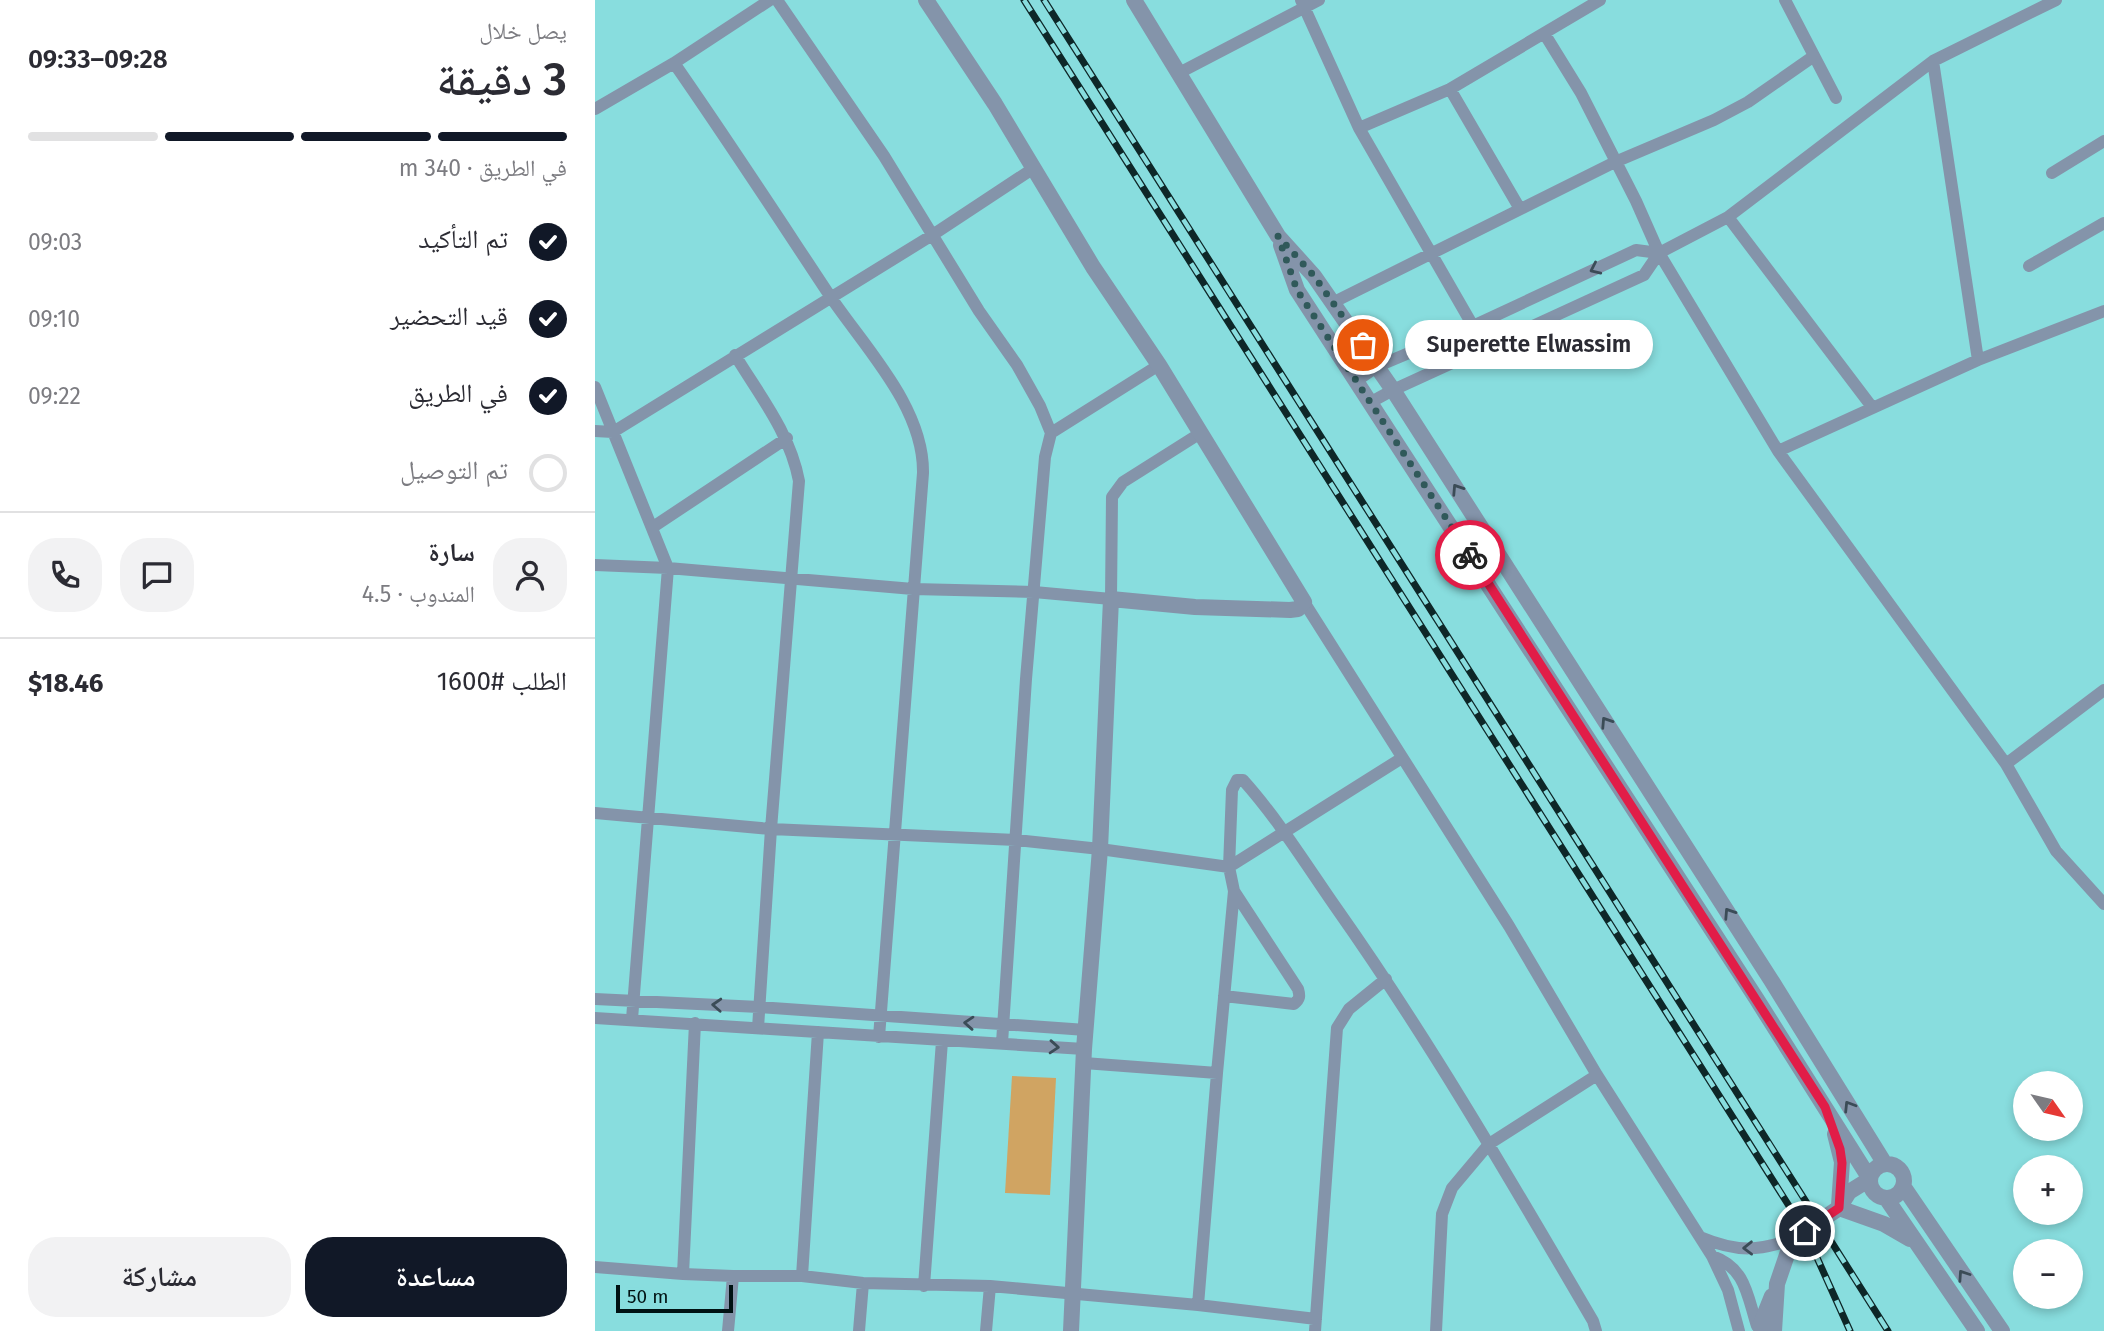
<!DOCTYPE html>
<html lang="ar">
<head>
<meta charset="utf-8">
<style>
  :root { --surface:#fff; --page:#f2f2f3; --text:#2b2b33; --muted:#7c7c81; --line:#e1e1e2; --accent:#111827 }
  body { margin:0; font-family:"Fira Sans","Noto Naskh Arabic",sans-serif; background:var(--page); color:var(--text); direction:rtl; height:100vh; display:flex; flex-direction:column; font-size:26px; white-space:nowrap }
  * { box-sizing:border-box; margin:0 }
  p { font-size:23px; color:var(--muted) }
  .icon { flex:none; width:38px; height:38px; fill:none; stroke:currentColor; stroke-width:2; stroke-linecap:round; stroke-linejoin:round }
  .map { position:relative; flex:1; overflow:hidden; direction:ltr }
  .drawer { display:flex; flex-direction:column; background:var(--surface); width:595px }
  .drawer>* { flex:none }
  .needle { width:46px; rotate:124deg }
  .tools { position:absolute; left:1418px; top:1071px; display:grid; gap:14px }
  .tools a { display:grid; place-items:center; width:70px; height:70px; border-radius:50%; background:var(--surface); box-shadow:0 4px 10px #0003; font-size:35px }
  .scale { position:absolute; left:21px; bottom:18px; width:117px; box-sizing:border-box; padding-left:7px; border:4px solid #001213; border-top:0; font-size:19px; line-height:24px; white-space:nowrap; color:#001213; -webkit-text-stroke:5px #88ddde; paint-order:stroke }
  .pin { position:absolute; display:grid; place-items:center; width:60px; height:60px; color:#fff; margin:-30px; border:4px solid #fff; border-radius:50%; box-shadow:0 2px 7px #0007 }
  .courier { position:absolute; display:grid; place-items:center; width:70px; height:70px; margin:-35px; border:5px solid #e11d48; border-radius:50%; background:#fff; color:#222; box-shadow:0 2px 9px #0007 }
  .bubble { position:absolute; height:49px; border-radius:24px; background:var(--surface); box-shadow:0 4px 10px #0003; font-size:23px; font-weight:600; line-height:49px; text-align:center; direction:rtl }
  .summary em { font-style:normal; font-weight:600 }
  .summary div { display:flex; flex-direction:column-reverse }
  .summary { display:flex; align-items:center; justify-content:space-between; height:119px; padding:0 28px }
  h1 { font-size:46px; font-weight:600; line-height:52px }
  .bar { display:grid; grid-template-columns:repeat(4,1fr); gap:10px 7px; align-content:center; height:84px; padding:0 28px }
  .bar i { height:9px; border-radius:5px; background:var(--line) }
  .bar .active { background:var(--accent) }
  .bar p { grid-column:span 4 }
  .line { display:flex; align-items:center; gap:18px; padding:0 28px; border-top:2px solid var(--line) }
  .line div { flex:1 }
  .round { display:grid; place-items:center; flex:none; width:74px; height:74px; border-radius:28px; background:var(--page) }
  ol { padding:0 28px; list-style:none }
  li { display:flex; align-items:center; gap:21px; height:77px }
  li p { margin-inline-start:auto }
  li .icon { padding:7px; border-radius:50%; background:var(--accent); color:#fff; stroke-width:4 }
  li:last-child { color:var(--muted) }
  li i { width:38px; height:38px; border:4px solid var(--line); border-radius:50% }
  .cta { display:flex; gap:14px; margin-top:auto; padding:14px 28px }
  .cta a { flex:1; height:80px; border-radius:28px; background:var(--accent); color:#fff; font-size:28px; font-weight:600; line-height:80px; text-align:center }
  .cta a+a { background:var(--page); color:var(--text) }
  main { display:flex; flex:1; min-height:0 }
  .map>svg:first-child { display:block }
</style>
</head>
<body>
<main>
<div class="map">
<svg width="1509" height="1331" viewBox="0 0 1509 1331">
  <rect width="100%" height="100%" fill="#88ddde"/>
  <path fill="#d0a462" d="M417,1076L461,1078L455,1195L410,1193Z"/>
  <g fill="none" stroke-linecap="round" stroke-linejoin="round">
    <path stroke="#8494aa" stroke-width="12" d="M182,0L289,156L384,311L422,365L445,406L456,433L450,457L431,679L407,1043
      M706,0L764,128L855,89L1005,0
      M1190,0L1241,98
      M949,33L986,93L1041,201L1064,253L1183,451L1411,764L1461,851L1509,904
      M1338,61L1383,360
      M79,63C132,139 182,216 233,293C268,346 329,406 328,473L284,1037
      M584,73L724,0
      M855,89L925,209
      M0,109L79,63L175,0
      M764,128L878,326
      M1457,173L1509,141
      M1133,217L1277,407
      M1434,266L1509,223
      M739,302L1020,162L1119,120L1153,102L1219,56
      M140,355C165,396 195,433 204,481L176,829L163,1028
      M761,381L783,366L878,326L1041,250L1064,253
      M0,387L73,568L37,1019
      M776,402L798,390L1049,275L1064,253L1133,217L1338,61L1461,0
      M0,431L18,432L339,234L439,168
      M456,433L564,365
      M1183,451L1383,360L1509,311
      M58,527L192,438
      M0,565L73,568L318,589L439,592L516,599L517,497L528,482L604,434
      M709,602L914,926L1002,1075L1117,1256L1133,1290L1144,1331
      M1411,764L1509,690
      M0,813L176,829L421,840L505,849L634,867L807,758
      M629,996L699,1004C705,999 705,996 703,989L639,891
      M0,999L164,1007L491,1030
      M0,1018L489,1049
      M489,1063L622,1073L639,891L634,867L637,790L642,780H648C683,819 712,866 742,909C835,1041 916,1181 998,1321L1001,1331
      M1105,1237C1143,1253 1164,1251 1202,1238
      M1117,1256C1151,1268 1152,1295 1162,1326
      M0,1267L88,1274L138,1276L133,1331
      M88,1274L100,1023
      M138,1276H207L268,1283L395,1286L603,1305L721,1319
      M207,1276L223,1032
      M329,1286L347,1041
      M603,1305L622,1073
      M264,1331L268,1283
      M391,1331L395,1286
      M720,1331L742,1028L754,1009L791,979
      M841,1331L847,1214L857,1188L894,1144L1002,1075"/>
    <path stroke="#8494aa" stroke-width="16" d="M331,0L400,104L498,267L564,365L709,602L703,609L695,610L600,607L516,599L505,849L489,1049L476,1331
      M539,0L683,236L719,276L798,390L1176,980L1290,1164
      M686,245L702,290L1161,998L1275,1179L1254,1192L1244,1208L1210,1231L1195,1246L1182,1284L1179,1331
      M1240,1134L1247,1162L1244,1205
      M1275 1181a17 17 0 1 1 34 0a17 17 0 1 1-34 0Z
      M1308,1186L1407,1331
      M1291,1198L1382,1331
      M1244,1208L1289,1224L1315,1239
      M1165,1326L1177,1296"/>
    <defs>
      <path id="rail" d="M429,0L1210,1231L1255,1331
        M449,0L1293,1331"/>
    </defs>
    <use href="#rail" stroke="#0e2728" stroke-width="7"/>
    <use href="#rail" stroke="#88ddde" stroke-width="4.5" stroke-dasharray="13" stroke-linecap="butt"/>
  </g>
  <defs><path id="oneway-chevron" d="M-2-3.5L2.5 0L-2 3.5" fill="none" stroke-width="1.6" stroke-linecap="round" stroke-linejoin="round" transform="scale(1.75)"/></defs>
  <g stroke="#3b4c57">
    <use href="#oneway-chevron" transform="translate(1000 269) rotate(155)"/>
    <use href="#oneway-chevron" transform="translate(862 489) rotate(-123)"/>
    <use href="#oneway-chevron" transform="translate(1011 722) rotate(-123)"/>
    <use href="#oneway-chevron" transform="translate(1134 913) rotate(-123)"/>
    <use href="#oneway-chevron" transform="translate(122 1005) rotate(-177)"/>
    <use href="#oneway-chevron" transform="translate(374 1023) rotate(-176)"/>
    <use href="#oneway-chevron" transform="translate(459 1047) rotate(4)"/>
    <use href="#oneway-chevron" transform="translate(1254 1106) rotate(-122)"/>
    <use href="#oneway-chevron" transform="translate(1153 1248) rotate(179)"/>
    <use href="#oneway-chevron" transform="translate(1368 1275) rotate(-124)"/>
  </g>
  <g fill="none" stroke-linecap="round" stroke-linejoin="round">
    <path stroke="#30595a" stroke-width="7" stroke-dasharray="0 12.6" d="M768,345L719,276L683,236L702,290L875,555"/>
    <path stroke="#e11d48" stroke-width="9" d="M875,555L1230,1107L1245,1149L1247,1163L1244,1208L1210,1231"/>
  </g>
</svg>
<div class="tools">
<a><svg class="needle" viewBox="-14 -14 28 28"><path d="M0-13l5 13h-10z" fill="#e53935"/><path d="M0 13l5-13h-10z" fill="#7c7c81"/></svg></a>
<a>+</a>
<a>−</a>
</div>
<div class="scale">50 m</div>
<div class="pin" style="left:768px;top:345px;background:#ea580c"><svg class="icon" aria-label="bag" viewBox="0 0 24 24"><path d="M5 8h14l-1 12H6zM9 8a3 3 0 0 1 6 0"/></svg></div>
<div class="pin" style="left:1210px;top:1231px;background:#1f2937"><svg class="icon" aria-label="home" viewBox="0 0 24 24"><path d="M3 11l9-7 9 7M6 9v11h12V9"/></svg></div>
<div class="courier" style="left:875px;top:555px"><svg class="icon" aria-label="bike" viewBox="0 0 24 24"><circle cx="6" cy="16" r="4"/><circle cx="18" cy="16" r="4"/><path d="M6 16l4-8h5l3 8M10 8l3 8H6M13 5h3"/></svg></div>
<div class="bubble" style="left:810px;top:320px;width:248px">Superette Elwassim</div>
</div>
<section class="drawer">
<div class="summary"><div><h1>3 دقيقة</h1><p>يصل خلال</p></div><em>09:28–09:33</em></div>
<div class="bar"><i class="active"></i><i class="active"></i><i class="active"></i><i></i><p>في الطريق · 340 m</p></div>
<ol>
<li><svg class="icon" aria-label="check" viewBox="0 0 24 24"><path d="M5 12l5 5 9-10"/></svg>تم التأكيد<p>09:03</p></li>
<li><svg class="icon" aria-label="check" viewBox="0 0 24 24"><path d="M5 12l5 5 9-10"/></svg>قيد التحضير<p>09:10</p></li>
<li><svg class="icon" aria-label="check" viewBox="0 0 24 24"><path d="M5 12l5 5 9-10"/></svg>في الطريق<p>09:22</p></li>
<li><i></i>تم التوصيل</li>
</ol>
<div class="line" style="height:126px"><a class="round"><svg class="icon" aria-label="person" viewBox="0 0 24 24"><circle cx="12" cy="8" r="4"/><path d="M4 21q1-7 8-7t8 7"/></svg></a><div><b>سارة</b><p>المندوب · 4.5</p></div><a class="round"><svg class="icon" aria-label="chat" viewBox="0 0 24 24"><path d="M4 5h16v11H9l-5 4z"/></svg></a><a class="round"><svg class="icon" aria-label="phone" viewBox="0 0 24 24"><path d="M5 4h4l2 5-3 2q2 4 5 5l2-3 5 2v4C11 20 4 13 5 4z"/></svg></a></div>
<div class="line" style="height:91px"><div>الطلب #1600</div><b>$18.46</b></div>
<div class="cta"><a>مساعدة</a><a>مشاركة</a></div>
</section>
</main>
</body>
</html>
